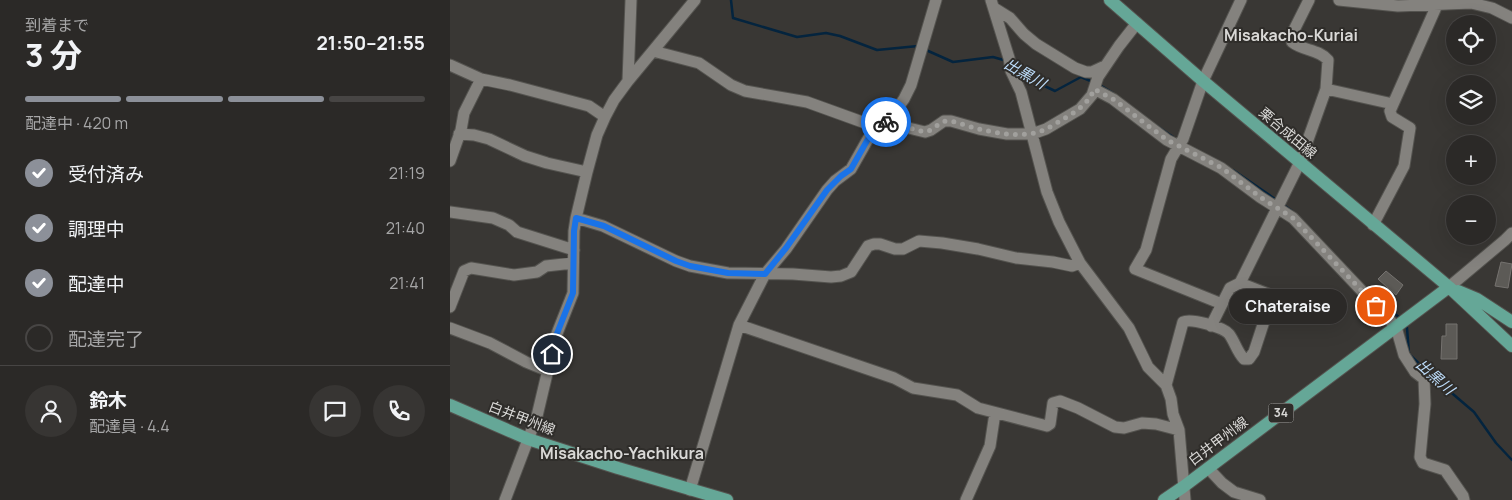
<!DOCTYPE html>
<html lang="ja">
<head>
<meta charset="utf-8">
<style>
  :root { --surface:#2b2927; --page:#373533; --text:#f1f3f6; --muted:#a6a6a7; --line:#474544; --accent:#8c9099 }
  body { margin:0; font-family:Manrope,"Noto Sans JP",sans-serif; background:var(--page); color:var(--text); height:100vh; display:flex; flex-direction:column; font-size:19px; white-space:nowrap }
  * { box-sizing:border-box; margin:0 }
  p { font-size:16px; color:var(--muted) }
  .icon { flex:none; width:28px; height:28px; fill:none; stroke:currentColor; stroke-width:2; stroke-linecap:round; stroke-linejoin:round }
  .map { position:relative; flex:1; overflow:hidden }
  .drawer { display:flex; flex-direction:column; background:var(--surface); width:450px }
  .drawer>* { flex:none }
  .controls { position:absolute; left:996px; top:15px; display:grid; gap:10px }
  .controls a { display:grid; place-items:center; width:50px; height:50px; border-radius:50%; background:var(--surface); box-shadow:0 5px 20px #0002,0 0 0 1px var(--line); font-size:25px }
  .pin { position:absolute; display:grid; place-items:center; width:42px; height:42px; color:#fff; margin:-21px; border:2px solid #fff; border-radius:50%; box-shadow:0 1px 5px #0007 }
  .courier { position:absolute; display:grid; place-items:center; width:50px; height:50px; margin:-25px; border:4px solid #1a73e8; border-radius:50%; background:#fff; color:#222; box-shadow:0 1px 6px #0007 }
  .bubble { position:absolute; height:35px; border-radius:18px; background:var(--surface); box-shadow:0 5px 20px #0002,0 0 0 1px var(--line); font-size:16px; font-weight:700; line-height:35px; text-align:center }
  .head em { font-style:normal; font-weight:700 }
  .head div { display:flex; flex-direction:column-reverse }
  .head { display:flex; align-items:center; justify-content:space-between; height:85px; padding:0 25px }
  h1 { font-size:32px; font-weight:700; line-height:38px }
  .bar { display:grid; grid-template-columns:repeat(4,1fr); gap:8px 5px; align-content:center; height:60px; padding:0 25px }
  .bar i { height:6px; border-radius:4px; background:var(--line) }
  .bar .current { background:var(--accent) }
  .bar p { grid-column:span 4 }
  .line { display:flex; align-items:center; gap:12px; padding:0 25px; border-top:1px solid var(--line) }
  .line div { flex:1 }
  .round { display:grid; place-items:center; flex:none; width:52px; height:52px; border-radius:26px; background:var(--page) }
  ol { padding:0 25px; list-style:none }
  li { display:flex; align-items:center; gap:15px; height:55px }
  li p { margin-inline-start:auto }
  li .icon { padding:5px; border-radius:50%; background:var(--accent); color:#fff; stroke-width:4 }
  li:last-child { color:var(--muted) }
  li i { width:28px; height:28px; border:2px solid var(--line); border-radius:50% }
  main { display:flex; flex:1; min-height:0 }
  .map>svg:first-child { display:block }
</style>
</head>
<body>
<main>
<section class="drawer">
<div class="head"><div><h1>3 分</h1><p>到着まで</p></div><em>21:50–21:55</em></div>
<div class="bar"><i class="current"></i><i class="current"></i><i class="current"></i><i></i><p>配達中 · 420 m</p></div>
<ol>
<li><svg class="icon" aria-label="check" viewBox="0 0 24 24"><path d="M5 12l5 5 9-10"/></svg>受付済み<p>21:19</p></li>
<li><svg class="icon" aria-label="check" viewBox="0 0 24 24"><path d="M5 12l5 5 9-10"/></svg>調理中<p>21:40</p></li>
<li><svg class="icon" aria-label="check" viewBox="0 0 24 24"><path d="M5 12l5 5 9-10"/></svg>配達中<p>21:41</p></li>
<li><i></i>配達完了</li>
</ol>
<div class="line" style="height:90px"><a class="round"><svg class="icon" aria-label="person" viewBox="0 0 24 24"><circle cx="12" cy="8" r="4"/><path d="M4 21q1-7 8-7t8 7"/></svg></a><div><b>鈴木</b><p>配達員 · 4.4</p></div><a class="round"><svg class="icon" aria-label="chat" viewBox="0 0 24 24"><path d="M4 5h16v11H9l-5 4z"/></svg></a><a class="round"><svg class="icon" aria-label="phone" viewBox="0 0 24 24"><path d="M5 4h4l2 5-3 2q2 4 5 5l2-3 5 2v4C11 20 4 13 5 4z"/></svg></a></div>
</section>
<div class="map">
<svg width="1062" height="500" viewBox="0 0 1062 500">
  <rect width="100%" height="100%" fill="#393734"/>
  <g fill="none" stroke-linecap="round" stroke-linejoin="round">
    <path stroke="#04243e" stroke-width="2.5" d="M281,0L283,18L347,37L376,33L390,36L427,50L468,46
      M476,50L503,62L543,57L557,61
      M565,67L578,78L605,91L631,77L643,82
      M648,84L663,93
      M707,126L723,137
      M783,170L828,201
      M832,204L842,211
      M927,299L950,318
      M954,325L957,328L959,354L983,377L1024,412L1046,443L1062,460"/>
  </g>
  <path fill="#5c5a56" stroke="#75726f" d="M1051,262L1062,264L1058,288L1045,286Z
    M936,271L953,285L946,295L928,279Z
    M996,324H1007V359H991L992,336H996Z"/>
  <g fill="none" stroke-linecap="round" stroke-linejoin="round">
    <defs>
      <path id="minor" d="M541,0L559,58L561,71L571,92L597,192L609,222L630,263L679,328L698,367L716,385L721,399L723,414L729,430L735,500
        M889,0L948,6L1021,3L1042,8L1062,18
        M544,8L560,18L574,34L586,44L625,68L636,72H642L655,66
        M203,51L249,63L281,85L295,91L357,102L429,128
        M0,65L31,79L60,85L139,106L155,117
        M178,81L181,0
        M644,89L663,99L717,140L771,168L810,197L843,218L946,327L954,355L965,372L974,379L975,404L970,457L973,463L995,470L1013,496L1014,500
        M876,89L943,104
        M434,122L475,132L481,130L494,121H501L529,129L557,134H582L596,129L630,109L642,95L648,77L669,46L687,23
        M9,134L24,135L39,139L75,156L97,163L137,172
        M0,161L11,130L14,113L31,79
        M0,212L43,218L59,225L67,232L124,250
        M126,218L153,226L226,261L240,266L278,273L343,274L381,277L391,276L401,272L418,246L424,244H430L445,249H453L469,241L492,243L528,249L566,258L603,262L622,266L630,263
        M923,225L954,166L960,128L942,117L940,111L987,5V0
        M790,283L846,305
        M999,287L1055,240L1062,233
        M772,304L685,269L696,250L721,159L733,139L753,81L791,0
        M0,307L14,271L21,268L64,275L87,272L96,266L123,263
        M289,325L444,378L463,388L507,395L528,408L597,426L600,424L603,403L610,401L628,408L665,427L674,428L692,423L706,424L729,430
        M761,326L780,288L790,283L850,162L876,89L878,60C869,49 853,51 842,42L843,32L859,0
        M0,328L40,343L76,362L98,371
        M716,385L733,322C741,318 773,327 779,334C785,342 787,352 794,359H799L804,352L822,297
        M758,468L772,483L784,492L810,500
        M240,490L289,325L315,274L336,249L377,190L385,181L401,169L418,139L444,113L454,99L461,85L486,0
        M55,500L87,416L106,336L123,293L124,231L126,218L137,172L147,135L155,117L164,100L178,81L245,0
        M516,500L540,446L545,413"/>
      <path id="major" d="M660,0L753,81L999,287L1062,346
        M1008,291L1027,299L1062,322
        M0,405L78,439L168,468L277,500
        M714,500L733,487L999,287"/>
    </defs>
    <use href="#minor" stroke="#54534f" stroke-width="13"/>
    <use href="#major" stroke="#54534f" stroke-width="14"/>
    <use href="#minor" stroke="#84827e" stroke-width="11"/>
    <use href="#major" stroke="#65a797" stroke-width="12"/>
  </g>
  <g fill="none" stroke-linecap="round" stroke-linejoin="round">
    <path stroke="#a1a09d" stroke-width="5" stroke-dasharray="0 9" d="M436,122L475,132C485,130 490,120 499,121C509,122 519,127 529,129C550,134 574,138 594,130C601,127 608,122 615,118C627,111 639,103 644,89L663,99L717,140L772,168L810,197L843,218L926,306"/>
    <path stroke="#1a73e8" stroke-width="6" d="M102,354L106,336L123,293L124,231L126,218L154,226L226,261L240,266L278,273L315,274L336,248L377,190L391,176L401,169L418,139L434,122H436"/>
  </g>
  <g text-anchor="middle" stroke-width="4" stroke-linejoin="round" paint-order="stroke">
    <rect fill="#2f2d2a" stroke="#a6a5a2" stroke-width="1" x="818.5" y="403.5" width="25" height="19" rx="4"/>
    <g font-size="12" font-weight="bold" fill="#d9d8d6">
      <text x="831" y="417">34</text>
    </g>
    <g font-size="14" fill="#d9d8d6" stroke="#2f2d2a">
      <text transform="translate(838 133) rotate(40)" y="5">栗合成田線</text>
      <text transform="translate(72 418) rotate(21)" y="5">白井甲州線</text>
      <text transform="translate(768 441) rotate(-37)" y="5">白井甲州線</text>
    </g>
    <g font-size="15" font-style="italic" fill="#bdddfb" stroke="#2f2d2a">
      <text transform="translate(575 74) rotate(30)" y="5">出黒川</text>
      <text transform="translate(985 377) rotate(42)" y="5">出黒川</text>
    </g>
    <g font-size="16" font-weight="bold" fill="#d9d8d6" stroke="#2f2d2a">
      <text x="841" y="41">Misakacho-Kuriai</text>
      <text x="172" y="459">Misakacho-Yachikura</text>
    </g>
  </g>
</svg>
<div class="controls">
<a><svg class="icon" aria-label="locate" viewBox="0 0 24 24"><circle cx="12" cy="12" r="6"/><path d="M12 2v4M12 18v4M2 12h4M18 12h4"/></svg></a>
<a><svg class="icon" aria-label="layers" viewBox="0 0 24 24"><path d="M12 4l9 5-9 5-9-5zM3 14l9 5 9-5"/></svg></a>
<a>+</a>
<a>−</a>
</div>
<div class="pin" style="left:926px;top:306px;background:#ea580c"><svg class="icon" aria-label="bag" viewBox="0 0 24 24"><path d="M5 8h14l-1 12H6zM9 8a3 3 0 0 1 6 0"/></svg></div>
<div class="pin" style="left:102px;top:354px;background:#1f2937"><svg class="icon" aria-label="home" viewBox="0 0 24 24"><path d="M3 11l9-7 9 7M6 9v11h12V9"/></svg></div>
<div class="courier" style="left:436px;top:122px"><svg class="icon" aria-label="bike" viewBox="0 0 24 24"><circle cx="6" cy="16" r="4"/><circle cx="18" cy="16" r="4"/><path d="M6 16l4-8h5l3 8M10 8l3 8H6M13 5h3"/></svg></div>
<div class="bubble" style="left:779px;top:289px;width:118px">Chateraise</div>
</div>
</main>
</body>
</html>
